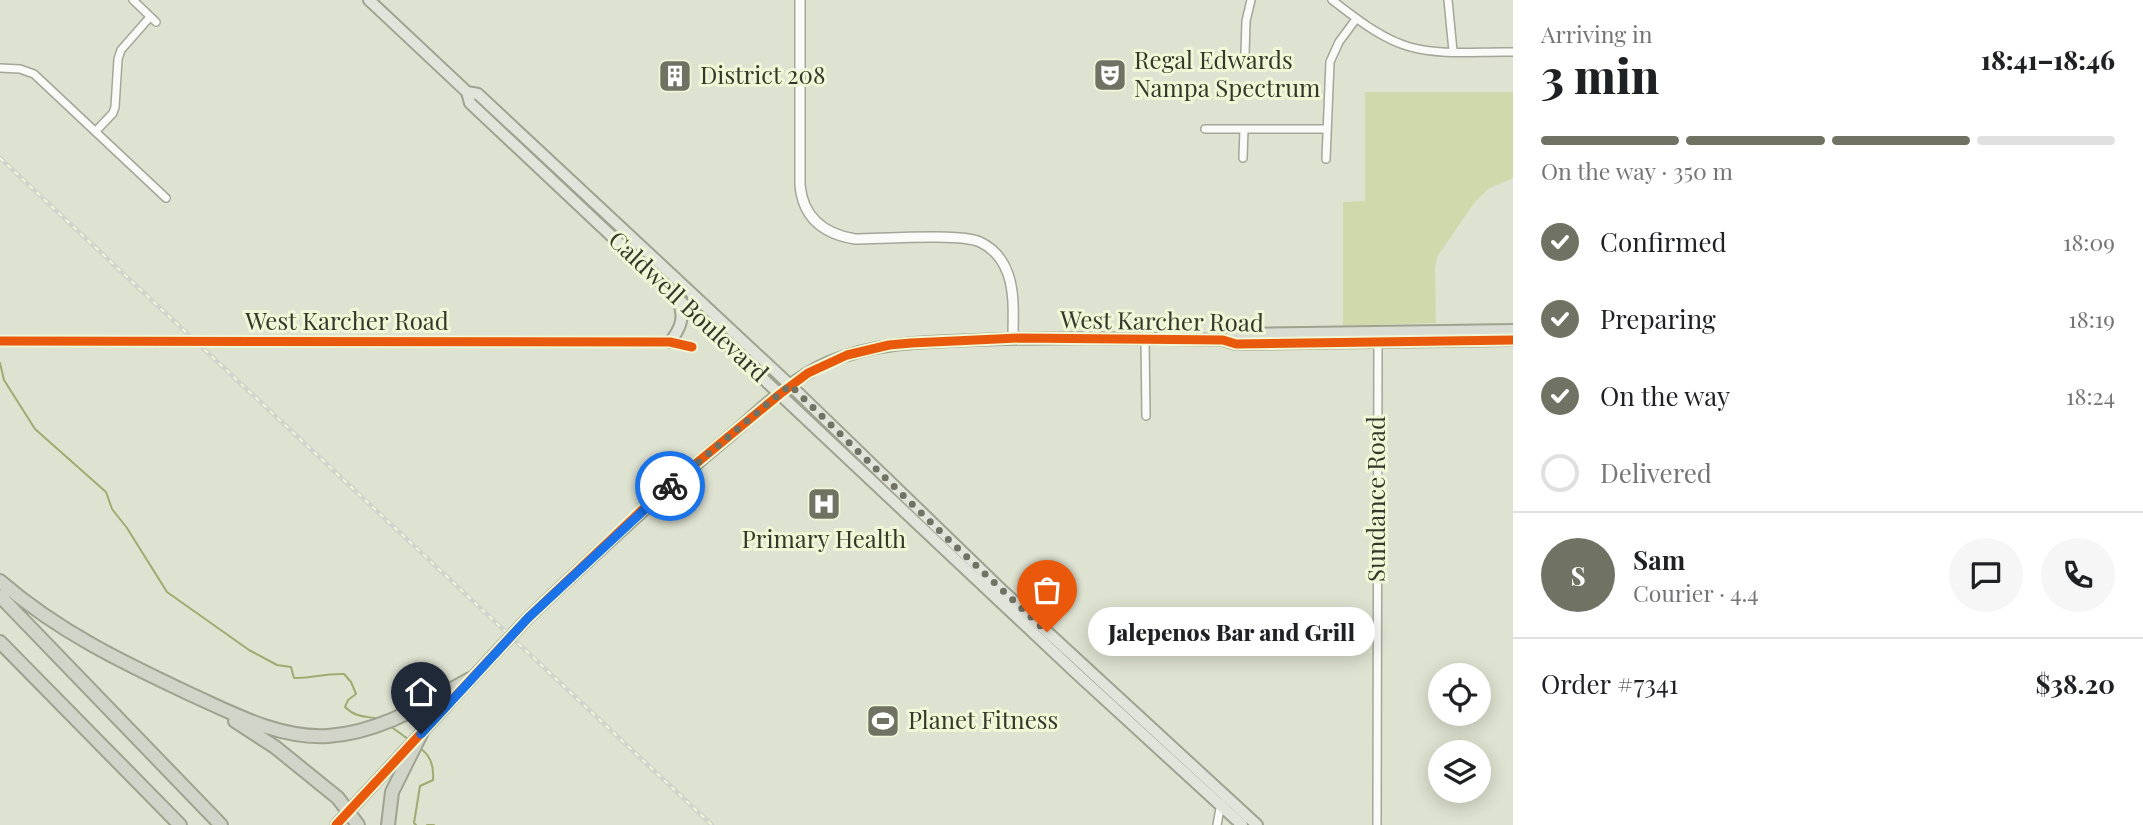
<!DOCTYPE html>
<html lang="en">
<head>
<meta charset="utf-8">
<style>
  :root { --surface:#fff; --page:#f6f6f6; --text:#202124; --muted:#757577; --line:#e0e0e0; --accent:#707364 }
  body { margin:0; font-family:"Playfair Display",serif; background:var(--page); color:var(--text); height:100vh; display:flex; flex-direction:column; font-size:26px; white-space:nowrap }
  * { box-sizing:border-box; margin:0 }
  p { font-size:23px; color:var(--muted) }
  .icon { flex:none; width:38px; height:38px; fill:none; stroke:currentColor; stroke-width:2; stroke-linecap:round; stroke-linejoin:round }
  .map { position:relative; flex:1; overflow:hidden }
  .drawer { display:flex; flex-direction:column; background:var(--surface); width:630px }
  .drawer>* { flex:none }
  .tools { position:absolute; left:1428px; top:663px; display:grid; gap:14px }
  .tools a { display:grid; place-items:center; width:63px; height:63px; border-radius:50%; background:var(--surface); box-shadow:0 4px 18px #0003; font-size:35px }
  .pin { position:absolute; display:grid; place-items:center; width:60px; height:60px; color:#fff; margin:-72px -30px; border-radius:50% 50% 50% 0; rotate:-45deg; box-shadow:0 0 7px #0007 }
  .pin .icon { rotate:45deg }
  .courier { position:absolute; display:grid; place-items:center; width:70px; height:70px; margin:-35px; border:5px solid #1a73e8; border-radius:50%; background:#fff; color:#222; box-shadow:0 2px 9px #0007 }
  .bubble { position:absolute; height:49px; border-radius:24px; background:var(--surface); box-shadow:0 4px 18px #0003; font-size:23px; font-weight:800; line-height:49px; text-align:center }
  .summary em { font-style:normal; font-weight:800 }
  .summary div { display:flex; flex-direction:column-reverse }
  .summary { display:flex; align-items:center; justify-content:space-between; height:119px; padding:0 28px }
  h1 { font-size:46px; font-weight:800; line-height:52px }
  .bar { display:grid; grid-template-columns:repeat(4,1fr); gap:10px 7px; align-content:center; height:84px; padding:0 28px }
  .bar i { height:9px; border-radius:5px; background:var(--line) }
  .bar .current { background:var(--accent) }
  .bar p { grid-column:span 4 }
  .line { display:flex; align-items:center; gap:18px; padding:0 28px; border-top:2px solid var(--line) }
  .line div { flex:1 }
  .round { display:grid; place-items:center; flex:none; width:74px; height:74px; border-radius:37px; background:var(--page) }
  ol { padding:0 28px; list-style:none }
  li { display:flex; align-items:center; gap:21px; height:77px }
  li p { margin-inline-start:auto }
  li .icon { padding:7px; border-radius:50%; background:var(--accent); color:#fff; stroke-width:4 }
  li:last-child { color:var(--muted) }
  li i { width:38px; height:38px; border:4px solid var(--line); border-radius:50% }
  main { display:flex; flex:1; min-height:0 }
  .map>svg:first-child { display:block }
</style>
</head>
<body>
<main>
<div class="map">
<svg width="1513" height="825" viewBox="0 0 1513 825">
  <rect width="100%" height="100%" fill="#dee2d0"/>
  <path fill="#d0d9ac" d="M1365,92H1513V178L1488,189L1474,203L1437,257L1435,268L1436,323L1343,326V202L1365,201Z"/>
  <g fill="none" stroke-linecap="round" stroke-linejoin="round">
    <path stroke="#a0aa71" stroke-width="2" d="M0,363L4,380L35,429L106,492L112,509L127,528L167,592L249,650L277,665L291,667L294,678C312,679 323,673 344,674L351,682L356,694L348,700L345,707C356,718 366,716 380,719
      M390,726L408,739
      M416,825L414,823L420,786L433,780C434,768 431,756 421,749
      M427,825H434"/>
    <defs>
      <path id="minor" d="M133,0L156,22
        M1332,0C1356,18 1381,39 1410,47C1442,56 1480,51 1513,52
        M1448,0L1453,51
        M1245,54L1246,21L1251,0
        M0,68L20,69L34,74L166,198
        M1205,129H1326
        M96,131L113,113L115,107L118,59L121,50L150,17
        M1243,158L1244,129
        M1326,159L1330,62L1339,42L1356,19
        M1145,340L1146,416
        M1217,825L1221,803
        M1377,825L1378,341"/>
      <path id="tertiary" d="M800,0V185C803,218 824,234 855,239C881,239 960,233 980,242C993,248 1003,260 1008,274C1015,294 1013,317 1013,339
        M0,341L670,342L692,347"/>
      <path id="primary" d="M369,0L467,92L470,103L1075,672L1242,825
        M467,92L478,94L790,385L1004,592L1257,825
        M670,342C681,328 685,317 678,301"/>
      <path id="trunk" d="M1223,340L1243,334L1513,330
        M528,618C594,555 661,493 732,434C762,408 792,378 829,362C875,342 926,342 975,340C1057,337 1141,338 1223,340L1236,344L1513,340
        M336,825L498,650"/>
      <path id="motorway" d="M0,581C59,632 122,662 192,695C234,714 280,739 328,736C382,732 424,704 470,679
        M0,596L221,825
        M0,642L180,825
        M235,721L275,747L338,798L358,825
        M388,825L392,792L421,734"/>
    </defs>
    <use href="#minor" stroke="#a3a698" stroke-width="10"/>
    <use href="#tertiary" stroke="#a3a698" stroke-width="12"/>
    <use href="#primary" stroke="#9ea28f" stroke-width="14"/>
    <use href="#trunk" stroke="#9ea28f" stroke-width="14"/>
    <use href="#motorway" stroke="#9ea28f" stroke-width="16"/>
    <use href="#minor" stroke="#fafbf8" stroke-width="7"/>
    <use href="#tertiary" stroke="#fafbf8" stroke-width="9"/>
    <use href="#primary" stroke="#e1e4db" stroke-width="10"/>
    <use href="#trunk" stroke="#d9dcd2" stroke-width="10"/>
    <use href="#motorway" stroke="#d1d4c8" stroke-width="12"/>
    <defs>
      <path id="rail" d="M0,158L712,825"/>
    </defs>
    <use href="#rail" stroke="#d1d3cd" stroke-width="4.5"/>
    <use href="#rail" stroke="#eff7d6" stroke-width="2" stroke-dasharray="5" stroke-linecap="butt"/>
    <defs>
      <path id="trunk-bridge" d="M498,650L528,618"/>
    </defs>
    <use href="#trunk-bridge" stroke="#9ea28f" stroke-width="14" stroke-linecap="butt"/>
    <use href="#trunk-bridge" stroke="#d9dcd2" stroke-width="10"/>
    <defs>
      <path id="cycleway" d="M0,341L670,342L692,347
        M336,825L528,618L658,495L780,394L808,373L847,355L889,345L911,343L1020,338L1223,340L1236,344L1513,340"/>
    </defs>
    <use href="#cycleway" stroke="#eff7d6" stroke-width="13"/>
    <use href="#cycleway" stroke="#e8590c" stroke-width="9"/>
  </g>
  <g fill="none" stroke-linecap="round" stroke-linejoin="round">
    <path stroke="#707364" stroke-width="7" stroke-dasharray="0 12.6" d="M670,486L790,385L950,541L1047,632"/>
    <path stroke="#1a73e8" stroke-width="9" d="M421,734L528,618L670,486"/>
  </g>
  <defs>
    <symbol id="theatre-square" viewBox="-11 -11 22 22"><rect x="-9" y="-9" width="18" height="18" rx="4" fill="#707364" stroke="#eff7d6"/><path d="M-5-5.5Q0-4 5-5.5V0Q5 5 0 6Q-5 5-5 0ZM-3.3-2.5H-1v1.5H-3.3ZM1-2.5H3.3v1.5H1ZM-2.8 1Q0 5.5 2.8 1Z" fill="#fff"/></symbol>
    <symbol id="building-square" viewBox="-11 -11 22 22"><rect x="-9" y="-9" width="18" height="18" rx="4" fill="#707364" stroke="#eff7d6"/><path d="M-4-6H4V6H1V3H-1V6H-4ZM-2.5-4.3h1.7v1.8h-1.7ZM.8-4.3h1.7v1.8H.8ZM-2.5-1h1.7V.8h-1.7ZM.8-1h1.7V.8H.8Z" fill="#fff"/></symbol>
    <symbol id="hospital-square" viewBox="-11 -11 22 22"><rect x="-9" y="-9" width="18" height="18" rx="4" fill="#707364" stroke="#eff7d6"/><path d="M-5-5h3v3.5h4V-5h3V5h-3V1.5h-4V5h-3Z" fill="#fff"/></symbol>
    <symbol id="stadium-square" viewBox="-11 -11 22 22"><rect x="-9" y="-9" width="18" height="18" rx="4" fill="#707364" stroke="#eff7d6"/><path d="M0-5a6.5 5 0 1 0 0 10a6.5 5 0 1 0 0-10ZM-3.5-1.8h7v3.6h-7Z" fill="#fff"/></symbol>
  </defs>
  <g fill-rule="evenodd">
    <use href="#theatre-square" x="1091" y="56" width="38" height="38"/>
    <use href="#building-square" x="656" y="57" width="38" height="38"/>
    <use href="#hospital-square" x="805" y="485" width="38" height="38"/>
    <use href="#stadium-square" x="864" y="702" width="38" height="38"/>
  </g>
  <g text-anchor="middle" stroke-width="6" stroke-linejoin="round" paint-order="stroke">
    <g font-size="24" fill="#34372a" stroke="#eff7d6" text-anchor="start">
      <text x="1134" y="69">Regal Edwards<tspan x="1134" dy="28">Nampa Spectrum</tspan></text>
      <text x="700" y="84">District 208</text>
      <text x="824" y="548" text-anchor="middle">Primary Health</text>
      <text x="908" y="729">Planet Fitness</text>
    </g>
    <g font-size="24" fill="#34372a" stroke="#eff7d6">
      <text transform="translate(688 307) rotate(43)" y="8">Caldwell Boulevard</text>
      <text x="347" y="330">West Karcher Road</text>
      <text transform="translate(1162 322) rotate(1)" y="8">West Karcher Road</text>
      <text transform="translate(1377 499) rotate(-90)" y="8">Sundance Road</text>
    </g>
  </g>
</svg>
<div class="tools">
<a><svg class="icon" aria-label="locate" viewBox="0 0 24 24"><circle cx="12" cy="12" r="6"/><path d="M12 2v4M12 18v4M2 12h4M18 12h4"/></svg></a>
<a><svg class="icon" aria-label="layers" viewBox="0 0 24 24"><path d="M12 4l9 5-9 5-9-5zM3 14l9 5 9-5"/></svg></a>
</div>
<div class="pin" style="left:1047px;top:632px;background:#ea580c"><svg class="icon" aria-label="bag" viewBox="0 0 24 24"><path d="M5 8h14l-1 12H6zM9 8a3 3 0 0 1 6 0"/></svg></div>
<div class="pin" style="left:421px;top:734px;background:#1f2937"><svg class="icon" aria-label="home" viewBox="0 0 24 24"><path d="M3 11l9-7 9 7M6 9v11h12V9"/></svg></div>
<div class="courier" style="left:670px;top:486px"><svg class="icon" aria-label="bike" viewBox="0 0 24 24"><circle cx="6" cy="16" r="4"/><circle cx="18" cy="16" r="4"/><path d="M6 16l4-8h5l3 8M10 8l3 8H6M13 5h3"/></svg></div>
<div class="bubble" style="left:1088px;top:607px;width:287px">Jalepenos Bar and Grill</div>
</div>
<section class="drawer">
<div class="summary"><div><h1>3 min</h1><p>Arriving in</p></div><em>18:41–18:46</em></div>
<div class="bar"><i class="current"></i><i class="current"></i><i class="current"></i><i></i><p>On the way · 350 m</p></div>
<ol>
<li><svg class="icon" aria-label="check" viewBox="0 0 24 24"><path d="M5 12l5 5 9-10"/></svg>Confirmed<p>18:09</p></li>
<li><svg class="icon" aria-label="check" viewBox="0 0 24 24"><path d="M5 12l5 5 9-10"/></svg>Preparing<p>18:19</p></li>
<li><svg class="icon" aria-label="check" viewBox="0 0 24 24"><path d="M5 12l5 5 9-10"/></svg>On the way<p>18:24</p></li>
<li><i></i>Delivered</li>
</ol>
<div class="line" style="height:126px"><b class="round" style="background:var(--accent);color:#fff">S</b><div><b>Sam</b><p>Courier · 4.4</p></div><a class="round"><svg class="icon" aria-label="chat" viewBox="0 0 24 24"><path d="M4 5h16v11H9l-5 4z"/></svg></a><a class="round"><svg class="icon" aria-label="phone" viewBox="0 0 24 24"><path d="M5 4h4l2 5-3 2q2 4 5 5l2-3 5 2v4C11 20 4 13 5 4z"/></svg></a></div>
<div class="line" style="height:91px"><div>Order #7341</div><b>$38.20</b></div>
</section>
</main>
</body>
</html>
